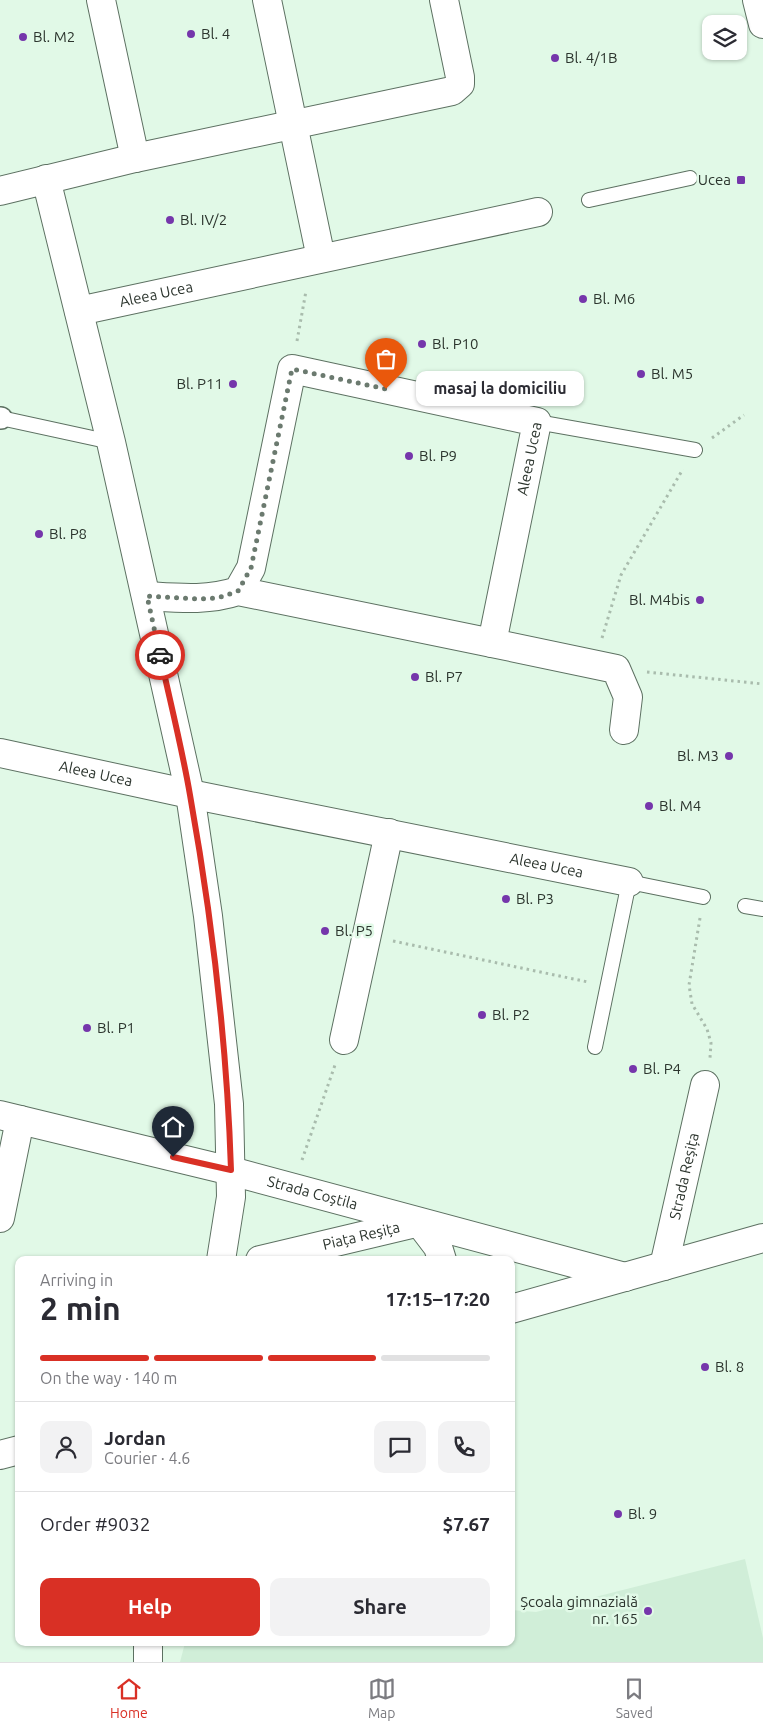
<!DOCTYPE html>
<html lang="en">
<head>
<meta charset="utf-8">
<style>
  :root { --surface:#fff; --page:#f2f2f3; --text:#2b2b33; --muted:#7c7c81; --line:#e1e1e2; --accent:#d93025 }
  body { margin:0; font-family:Ubuntu,sans-serif; background:var(--page); color:var(--text); height:100vh; display:flex; flex-direction:column; font-size:19px; white-space:nowrap }
  * { box-sizing:border-box; margin:0 }
  p { font-size:16px; color:var(--muted) }
  .icon { flex:none; width:28px; height:28px; fill:none; stroke:currentColor; stroke-width:2; stroke-linecap:round; stroke-linejoin:round }
  .map { position:relative; flex:1; overflow:hidden }
  .details { position:absolute; left:15px; top:1256px; width:500px; height:390px; display:flex; flex-direction:column; background:var(--surface); border-radius:10px; box-shadow:0 1px 4px #0004 }
  .details>* { flex:none }
  .controls { position:absolute; left:702px; top:15px; display:grid; gap:10px }
  .controls a { display:grid; place-items:center; width:45px; height:45px; border-radius:10px; background:var(--surface); box-shadow:0 1px 4px #0004; font-size:25px }
  .pin { position:absolute; display:grid; place-items:center; width:42px; height:42px; color:#fff; margin:-51px -21px; border-radius:50% 50% 50% 0; rotate:-45deg; box-shadow:0 0 5px #0007 }
  .pin .icon { rotate:45deg }
  .courier { position:absolute; display:grid; place-items:center; width:50px; height:50px; margin:-25px; border:4px solid #d93025; border-radius:50%; background:#fff; color:#222; box-shadow:0 1px 6px #0007 }
  .bubble { position:absolute; height:35px; border-radius:10px; background:var(--surface); box-shadow:0 1px 4px #0004; font-size:16px; font-weight:600; line-height:35px; text-align:center }
  .head em { font-style:normal; font-weight:600 }
  .head div { display:flex; flex-direction:column-reverse }
  .head { display:flex; align-items:center; justify-content:space-between; height:85px; padding:0 25px }
  h1 { font-size:32px; font-weight:600; line-height:38px }
  .bar { display:grid; grid-template-columns:repeat(4,1fr); gap:8px 5px; align-content:center; height:60px; padding:0 25px }
  .bar i { height:6px; border-radius:4px; background:var(--line) }
  .bar .active { background:var(--accent) }
  .bar p { grid-column:span 4 }
  .line { display:flex; align-items:center; gap:12px; padding:0 25px; border-top:1px solid var(--line) }
  .line div { flex:1 }
  .round { display:grid; place-items:center; flex:none; width:52px; height:52px; border-radius:10px; background:var(--page) }
  .cta { display:flex; gap:10px; margin-top:auto; padding:10px 25px }
  .cta a { flex:1; height:58px; border-radius:10px; background:var(--accent); color:#fff; font-size:20px; font-weight:600; line-height:58px; text-align:center }
  .cta a+a { background:var(--page); color:var(--text) }
  .tabs { display:flex; justify-content:space-around; align-items:center; height:70px; border-top:1px solid var(--line); background:var(--surface); font-size:14px; color:var(--muted) }
  .tabs a { display:grid; justify-items:center; gap:2px }
  .tabs .active { color:var(--accent) }
  .map>svg:first-child { display:block }
</style>
</head>
<body>
<div class="map">
<svg width="763" height="1662" viewBox="0 0 763 1662">
  <rect width="100%" height="100%" fill="#e1f9e7"/>
  <path fill="#d0eed8" d="M745,1559L763,1638V1662H180L185,1643L511,1642V1610L536,1612Z"/>
  <g fill="none" stroke-linecap="round" stroke-linejoin="round">
    <defs>
      <path id="service" d="M589,200L690,178
        M1,418L111,442
        M537,422L695,450
        M745,906L763,909
        M595,1047L629,882L703,897"/>
      <path id="pedestrian" d="M0,418H1"/>
      <g id="minor">
        <path d="M101,0L135,158"/>
        <path d="M267,0L321,258"/>
        <path d="M46,179L111,442L190,794L208,916L229,1104L231,1197L221,1260"/>
        <path d="M0,191L135,158L452,91L460,84V77L444,0"/>
        <path id="s1" d="M79,311L538,212"/>
        <path id="s2" d="M147,596C179,598 208,601 238,591L492,643L537,422L292,369L251,568L238,591"/>
        <path d="M492,643L616,669L628,697L624,730"/>
        <path id="s3" d="M0,753L190,794L629,882"/>
        <path d="M344,1040L389,833"/>
        <path id="s4" d="M0,1115L231,1171L625,1277"/>
        <path d="M0,1218L20,1120"/>
        <path d="M419,1222L438,1247L442,1260"/>
        <path id="s5" d="M260,1260L416,1223"/>
        <path id="s6" d="M664,1266L705,1085"/>
        <path d="M148,1662V1642"/>
      </g>
      <path id="tertiary" d="M511,1309L763,1238
        M0,1455L19,1450"/>
      <path id="secondary" d="M757,0L763,24"/>
    </defs>
    <use href="#service" stroke="#5d7162" stroke-width="16"/>
    <use href="#pedestrian" stroke="#5d7162" stroke-width="24"/>
    <use href="#minor" stroke="#5d7162" stroke-width="30"/>
    <use href="#tertiary" stroke="#5d7162" stroke-width="30"/>
    <use href="#secondary" stroke="#5d7162" stroke-width="30"/>
    <path stroke="#a9bcad" stroke-width="3" stroke-dasharray="2.5 4" stroke-linecap="butt" d="M297,341L306,291
      M712,438L744,415
      M602,638L621,575L683,469
      M647,672L763,684
      M700,918L689,985L692,1004L707,1029L711,1043L710,1058
      M393,941L588,982
      M302,1160L335,1065"/>
    <use href="#service" stroke="#fff" stroke-width="14"/>
    <use href="#pedestrian" stroke="#fff" stroke-width="21"/>
    <use href="#minor" stroke="#fff" stroke-width="28"/>
    <use href="#tertiary" stroke="#fff" stroke-width="28"/>
    <use href="#secondary" stroke="#fff" stroke-width="28"/>
  </g>
  <g fill="none" stroke-linecap="round" stroke-linejoin="round">
    <path stroke="#6b7a6f" stroke-width="5" stroke-dasharray="0 9" d="M160,655L147,596L201,599L218,598L238,591L251,568L292,369L386,389"/>
    <path stroke="#d93025" stroke-width="6" d="M160,655C170,701 182,748 190,795C212,918 227,1045 231,1170L173,1157"/>
  </g>
  <g fill="#7536ab" stroke="#e1f9e7" stroke-width="2">
    <circle cx="191" cy="34" r="5"/>
    <circle cx="23" cy="37" r="5"/>
    <circle cx="555" cy="58" r="5"/>
    <rect x="736" y="175" width="10" height="10" rx="2.5"/>
    <circle cx="170" cy="220" r="5"/>
    <circle cx="583" cy="299" r="5"/>
    <circle cx="422" cy="344" r="5"/>
    <circle cx="641" cy="374" r="5"/>
    <circle cx="233" cy="384" r="5"/>
    <circle cx="409" cy="456" r="5"/>
    <circle cx="39" cy="534" r="5"/>
    <circle cx="700" cy="600" r="5"/>
    <circle cx="415" cy="677" r="5"/>
    <circle cx="729" cy="756" r="5"/>
    <circle cx="649" cy="806" r="5"/>
    <circle cx="506" cy="899" r="5"/>
    <circle cx="325" cy="931" r="5"/>
    <circle cx="482" cy="1015" r="5"/>
    <circle cx="87" cy="1028" r="5"/>
    <circle cx="633" cy="1069" r="5"/>
    <circle cx="705" cy="1367" r="5"/>
    <circle cx="618" cy="1514" r="5"/>
    <circle cx="648" cy="1611" r="5"/>
  </g>
  <g text-anchor="middle" stroke-width="5" stroke-linejoin="round" paint-order="stroke">
    <g font-size="15" fill="#2c352e" stroke="#e1f9e7" text-anchor="start">
      <text x="201" y="39">Bl. 4</text>
      <text x="33" y="42">Bl. M2</text>
      <text x="565" y="63">Bl. 4/1B</text>
      <text x="731" y="185" text-anchor="end">Ucea</text>
      <text x="180" y="225">Bl. IV/2</text>
      <text x="593" y="304">Bl. M6</text>
      <text x="432" y="349">Bl. P10</text>
      <text x="651" y="379">Bl. M5</text>
      <text x="223" y="389" text-anchor="end">Bl. P11</text>
      <text x="419" y="461">Bl. P9</text>
      <text x="49" y="539">Bl. P8</text>
      <text x="690" y="605" text-anchor="end">Bl. M4bis</text>
      <text x="425" y="682">Bl. P7</text>
      <text x="719" y="761" text-anchor="end">Bl. M3</text>
      <text x="659" y="811">Bl. M4</text>
      <text x="516" y="904">Bl. P3</text>
      <text x="335" y="936">Bl. P5</text>
      <text x="492" y="1020">Bl. P2</text>
      <text x="97" y="1033">Bl. P1</text>
      <text x="643" y="1074">Bl. P4</text>
      <text x="715" y="1372">Bl. 8</text>
      <text x="628" y="1519">Bl. 9</text>
      <text x="638" y="1607" text-anchor="end">Școala gimnazială<tspan x="638" dy="17">nr. 165</tspan></text>
    </g>
    <g font-size="15" fill="#2c352e" stroke="#e1f9e7">
      <text dy="5" stroke="none"><textPath href="#s1" startOffset="79">Aleea Ucea</textPath></text>
      <text dy="5" stroke="none"><textPath href="#s2" startOffset="539">Aleea Ucea</textPath></text>
      <text dy="5" stroke="none"><textPath href="#s3" startOffset="98">Aleea Ucea</textPath></text>
      <text dy="5" stroke="none"><textPath href="#s3" startOffset="558">Aleea Ucea</textPath></text>
      <text dy="5" stroke="none"><textPath href="#s6" startOffset="92">Strada Reșița</textPath></text>
      <text dy="5" stroke="none"><textPath href="#s4" startOffset="322">Strada Coștila</textPath></text>
      <text dy="5" stroke="none"><textPath href="#s5" startOffset="104">Piața Reșița</textPath></text>
    </g>
  </g>
</svg>
<div class="controls">
<a><svg class="icon" aria-label="layers" viewBox="0 0 24 24"><path d="M12 4l9 5-9 5-9-5zM3 14l9 5 9-5"/></svg></a>
</div>
<div class="pin" style="left:386px;top:389px;background:#ea580c"><svg class="icon" aria-label="bag" viewBox="0 0 24 24"><path d="M5 8h14l-1 12H6zM9 8a3 3 0 0 1 6 0"/></svg></div>
<div class="pin" style="left:173px;top:1157px;background:#1f2937"><svg class="icon" aria-label="home" viewBox="0 0 24 24"><path d="M3 11l9-7 9 7M6 9v11h12V9"/></svg></div>
<div class="courier" style="left:160px;top:655px"><svg class="icon" aria-label="car" viewBox="0 0 24 24"><path d="M5 17H2v-5l4-1 3-4h7l3 4 3 1v5h-3M9 17h6M6 11h13"/><circle cx="7" cy="17" r="2"/><circle cx="17" cy="17" r="2"/></svg></div>
<div class="bubble" style="left:416px;top:371px;width:168px">masaj la domiciliu</div>
<section class="details">
<div class="head"><div><h1>2 min</h1><p>Arriving in</p></div><em>17:15–17:20</em></div>
<div class="bar"><i class="active"></i><i class="active"></i><i class="active"></i><i></i><p>On the way · 140 m</p></div>
<div class="line" style="height:90px"><a class="round"><svg class="icon" aria-label="person" viewBox="0 0 24 24"><circle cx="12" cy="8" r="4"/><path d="M4 21q1-7 8-7t8 7"/></svg></a><div><b>Jordan</b><p>Courier · 4.6</p></div><a class="round"><svg class="icon" aria-label="chat" viewBox="0 0 24 24"><path d="M4 5h16v11H9l-5 4z"/></svg></a><a class="round"><svg class="icon" aria-label="phone" viewBox="0 0 24 24"><path d="M5 4h4l2 5-3 2q2 4 5 5l2-3 5 2v4C11 20 4 13 5 4z"/></svg></a></div>
<div class="line" style="height:65px"><div>Order #9032</div><b>$7.67</b></div>
<div class="cta"><a>Help</a><a>Share</a></div>
</section>
</div>
<nav class="tabs">
<a class="active"><svg class="icon" aria-label="home" viewBox="0 0 24 24"><path d="M3 11l9-7 9 7M6 9v11h12V9"/></svg>Home</a>
<a><svg class="icon" aria-label="map" viewBox="0 0 24 24"><path d="M3 6l6-2 6 2 6-2v14l-6 2-6-2-6 2zM9 4v14M15 6v14"/></svg>Map</a>
<a><svg class="icon" aria-label="saved" viewBox="0 0 24 24"><path d="M7 4h10v16l-5-4-5 4z"/></svg>Saved</a>
</nav>
</body>
</html>
